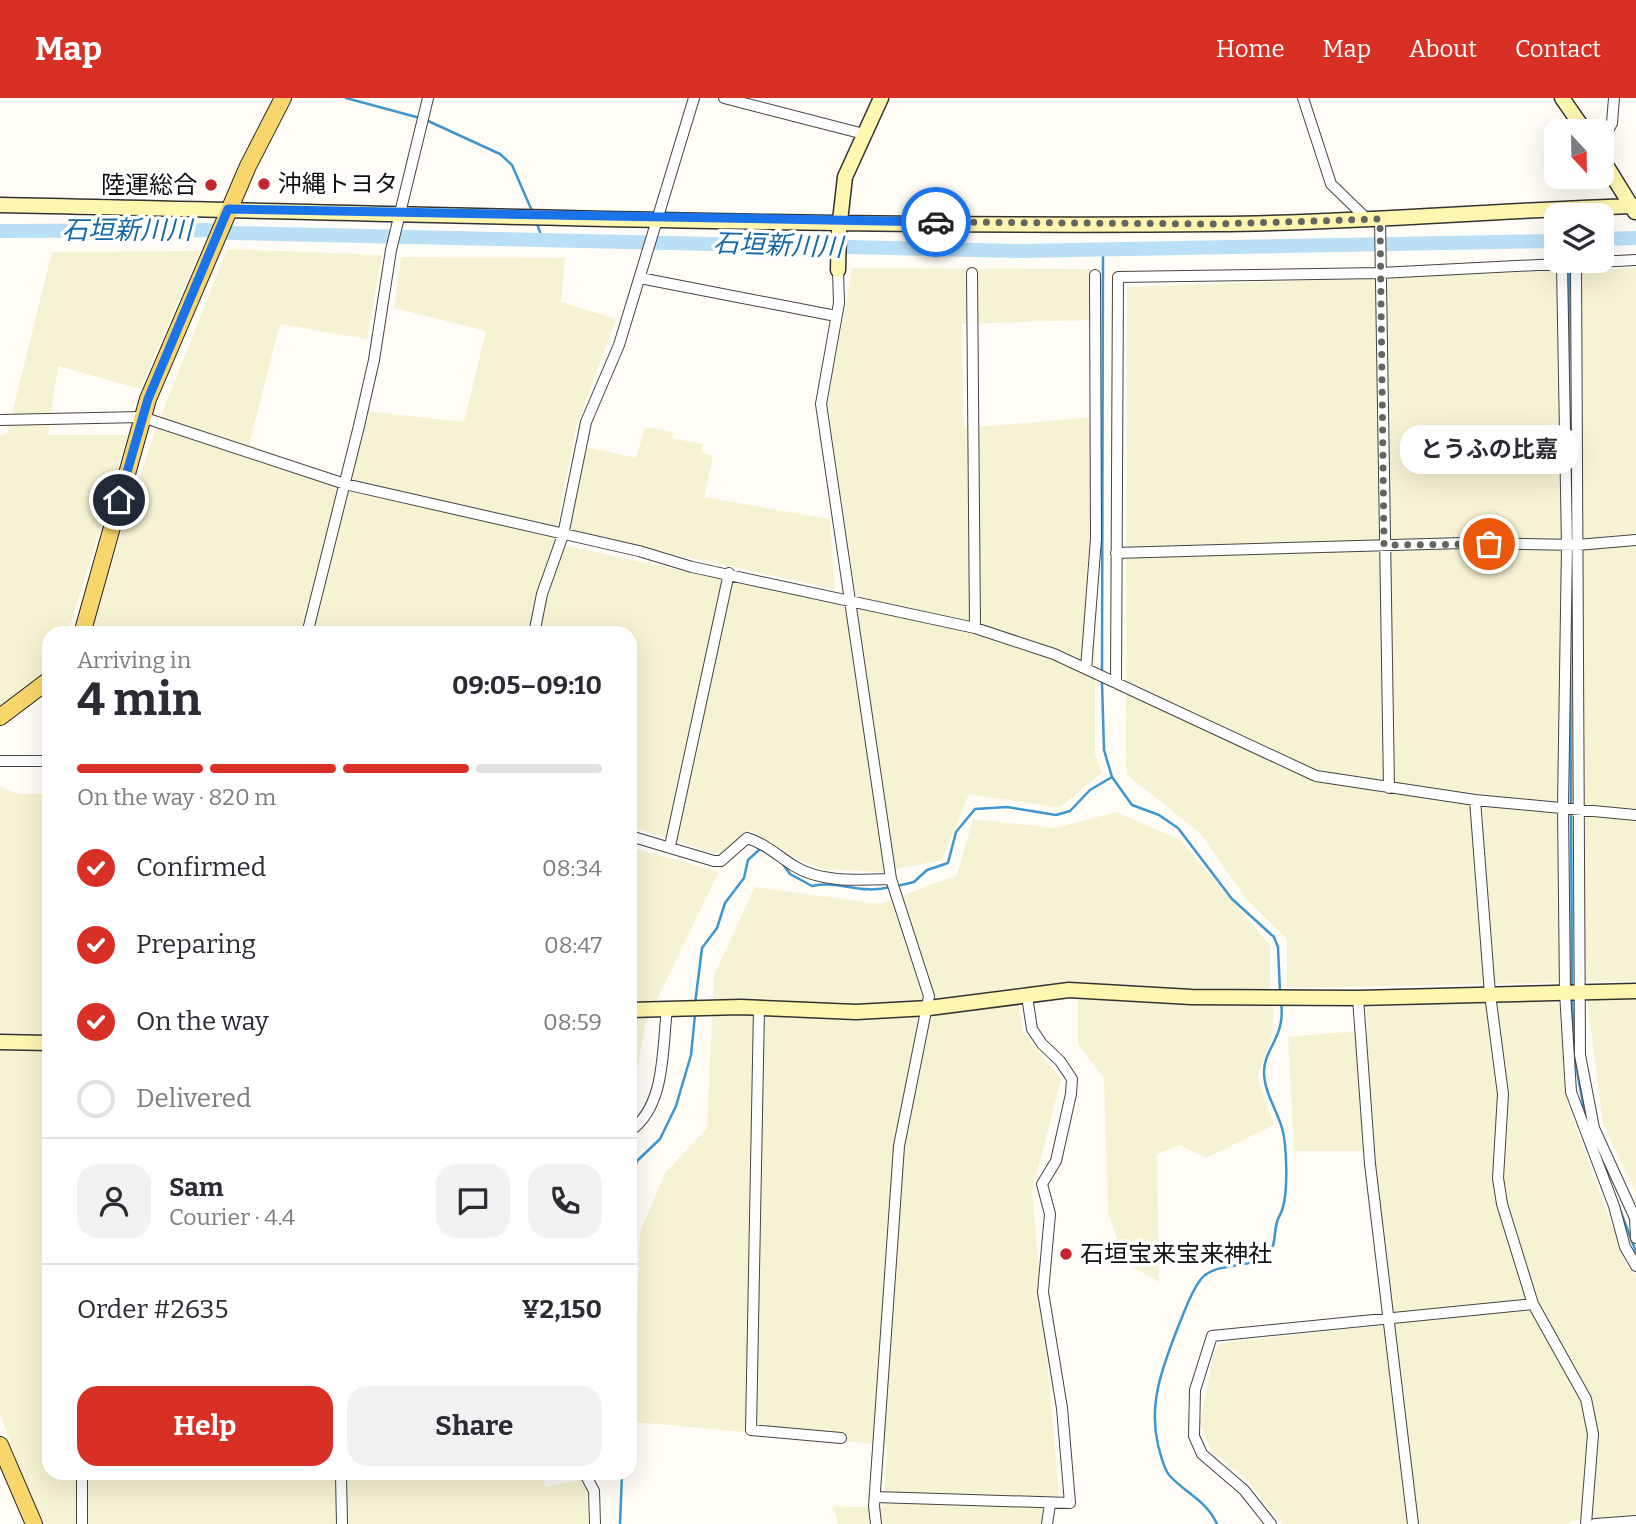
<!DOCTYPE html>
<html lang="en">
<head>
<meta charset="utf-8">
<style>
  :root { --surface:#fff; --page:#f2f2f3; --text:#2b2b33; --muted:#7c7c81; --line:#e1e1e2; --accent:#d93025 }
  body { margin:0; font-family:Bitter,"Noto Sans JP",serif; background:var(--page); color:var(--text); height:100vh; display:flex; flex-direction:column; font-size:26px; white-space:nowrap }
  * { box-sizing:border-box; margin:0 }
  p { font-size:23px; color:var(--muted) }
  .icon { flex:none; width:38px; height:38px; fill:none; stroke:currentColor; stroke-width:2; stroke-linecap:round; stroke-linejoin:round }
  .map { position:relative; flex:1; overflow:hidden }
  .panel { position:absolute; left:42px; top:528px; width:595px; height:854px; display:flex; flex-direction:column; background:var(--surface); border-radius:21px; box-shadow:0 7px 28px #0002 }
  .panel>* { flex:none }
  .needle { width:46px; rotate:158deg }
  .buttons { position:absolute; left:1544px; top:21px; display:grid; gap:14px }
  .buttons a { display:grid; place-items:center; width:70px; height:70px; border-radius:14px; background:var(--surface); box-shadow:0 7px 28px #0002; font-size:35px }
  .pin { position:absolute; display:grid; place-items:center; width:60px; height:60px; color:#fff; margin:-30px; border:4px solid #fff; border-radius:50%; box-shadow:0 2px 7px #0007 }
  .courier { position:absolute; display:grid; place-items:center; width:70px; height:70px; margin:-35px; border:5px solid #1a73e8; border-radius:50%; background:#fff; color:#222; box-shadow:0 2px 9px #0007 }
  .bubble { position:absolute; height:49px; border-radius:21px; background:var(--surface); box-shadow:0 7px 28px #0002; font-size:23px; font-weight:700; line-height:49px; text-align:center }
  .head em { font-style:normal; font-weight:700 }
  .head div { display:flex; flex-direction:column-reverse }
  .head { display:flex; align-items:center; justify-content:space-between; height:119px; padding:0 35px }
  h1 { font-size:46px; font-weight:700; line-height:52px }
  .bar { display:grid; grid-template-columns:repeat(4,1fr); gap:10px 7px; align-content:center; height:84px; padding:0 35px }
  .bar i { height:9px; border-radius:5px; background:var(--line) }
  .bar .active { background:var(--accent) }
  .bar p { grid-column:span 4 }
  .line { display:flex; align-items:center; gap:18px; padding:0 35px; border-top:2px solid var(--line) }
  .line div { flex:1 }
  .round { display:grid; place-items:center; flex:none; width:74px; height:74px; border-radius:21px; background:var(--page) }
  ol { padding:0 35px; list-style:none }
  li { display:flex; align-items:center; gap:21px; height:77px }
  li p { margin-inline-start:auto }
  li .icon { padding:7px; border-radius:50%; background:var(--accent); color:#fff; stroke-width:4 }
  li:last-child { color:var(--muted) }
  li i { width:38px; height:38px; border:4px solid var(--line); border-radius:50% }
  .cta { display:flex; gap:14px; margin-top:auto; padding:14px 35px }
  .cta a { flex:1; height:80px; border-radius:21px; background:var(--accent); color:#fff; font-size:28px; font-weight:700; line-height:80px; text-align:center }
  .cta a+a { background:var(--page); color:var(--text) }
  header { display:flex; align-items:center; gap:42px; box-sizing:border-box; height:98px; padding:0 35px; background:var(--accent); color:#fff }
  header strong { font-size:33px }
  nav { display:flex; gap:38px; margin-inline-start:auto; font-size:24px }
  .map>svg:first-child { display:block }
</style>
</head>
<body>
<header>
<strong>Map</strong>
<nav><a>Home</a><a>Map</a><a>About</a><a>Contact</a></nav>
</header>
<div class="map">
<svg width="1636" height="1426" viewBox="0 0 1636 1426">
  <rect width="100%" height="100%" fill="#fffdf5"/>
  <path fill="#f6f3d4" d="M227,151L382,157L367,241L280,226L249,346L342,381L356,312L464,324L486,233L394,210L401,159L565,160L561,204L616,221L576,329L554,445L858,511L827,307L852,170L1091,171L1094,222L962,226L964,330L1095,319V656L1102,675L1059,710L969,696L942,762L882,774L823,771L799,762L749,732L719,757L630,728V536H88L155,333Z
    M200,153L140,291L58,268L48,337H128L68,535L49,536V572L0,613V337L7,336L52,154Z
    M1636,170V883L1287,890V841L1247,802L1200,735L1126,676L1127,189Z
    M645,329L673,334L672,340L702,346L701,354L713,358L704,399L830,421L835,491L568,434L581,348L636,360Z
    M0,689L19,696H49V1376H543L545,1389L586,1381L588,1426H39L0,1315Z
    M1116,714L1180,742L1270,847V892L1016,889L1023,934L1061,981L1032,1094L1059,1394L1052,1426H838L833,1408L884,1410L887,1347L634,1324L640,1134L665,1075L707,1030L714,877L755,789L880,806L957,777L973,721L1056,730Z
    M630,749L719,774L645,926L630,1016Z
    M1078,901L1274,907L1272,938L1257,979L1274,1027L1206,1060L1179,1047L1157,1056L1159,1184L1125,1165L1108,1114L1104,980L1078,946Z
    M1636,901V1096L1603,1026L1587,902Z
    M1559,902L1567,1005L1627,1169L1636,1176V1418L1571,1423L1570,1426H1282L1245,1380L1212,1354L1200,1325L1214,1253L1221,1245L1394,1226L1373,1053H1294L1288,939L1368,932L1366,909Z"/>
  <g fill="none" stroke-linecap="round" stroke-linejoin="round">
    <path stroke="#3f96cf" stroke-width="2.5" d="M346,0L420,20
      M426,22L500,56L512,67L532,113
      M537,126L543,142
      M1569,171V300
      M1570,538L1571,706
      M1102,573L1103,152
      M1102,584L1104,652L1112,679L1132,707L1159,717L1178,730L1232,801L1274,839L1278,849L1280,894
      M1571,713L1572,888
      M782,765L790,776L812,788C841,782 860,797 890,789
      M897,788L914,784L927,772L948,765L956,734L975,711L1007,709L1056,717L1070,713L1090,692L1112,679
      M1572,899L1574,956L1585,1017
      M695,906L702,850L717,830L725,805L744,780L748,762L760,751
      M1604,1069L1636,1154
      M630,1088L637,1063L660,1041L676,1008L691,957L695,917
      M620,1426L622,1376
      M1217,1426C1206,1402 1185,1395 1169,1377C1163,1369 1161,1357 1158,1347C1148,1305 1163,1268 1178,1229C1185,1213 1190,1195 1201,1181C1217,1162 1252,1173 1269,1155C1276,1148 1274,1133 1277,1124C1278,1119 1282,1115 1283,1109C1288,1092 1287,1047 1282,1030C1277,1012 1264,994 1264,974C1264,950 1286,939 1281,904"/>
    <path stroke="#b9e0f7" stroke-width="14" d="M0,133L205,132L233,135L1021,153L1556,143
      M1601,141L1636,140"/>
    <defs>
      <path id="street" d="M724,0L864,36
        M1303,0L1331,86L1368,122
        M1601,46L1612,25L1614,0
        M1380,121L1389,690
        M1562,167L1567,447L1563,709L1565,894L1571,994L1614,1108L1625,1149L1636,1168
        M1576,168L1580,957L1594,1030L1635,1120L1636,1140
        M838,172L839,205L821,306L891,781L929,898L899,1048L874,1408L876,1426
        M972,175L975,530
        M640,180L836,218
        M0,322L142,319L345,386L639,453L692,469L975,530L1054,556L1316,678L1475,702L1636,717
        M1116,455L1463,445L1577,447L1636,442
        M307,536L359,328L374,262L391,152L428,0
        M534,536L542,496L563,437L586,324L619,247L694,0
        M1086,571L1096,441L1095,177
        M1116,585L1118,179L1380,175L1636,162
        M0,663H49
        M1475,702L1490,896L1503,996L1498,1080L1502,1106L1533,1206L1586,1301L1593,1336L1586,1426
        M630,738L714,763H721L747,740C766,746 778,758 794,768C821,785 860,782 891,781
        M670,748L729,475
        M1358,900L1370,1066L1413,1426
        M759,910L751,1332L841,1340
        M630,1033C666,1008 662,951 667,911
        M341,1376L342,1426
        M585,1376L594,1393L595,1426
        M875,1399L1070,1405L1062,1310L1043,1194L1050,1116L1042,1086L1056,1063L1071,996L1072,981L1060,963L1042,946L1032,931L1027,898
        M82,1426V1376
        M1047,1426L1050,1406
        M1271,1426L1244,1392L1202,1356L1194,1338L1195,1292L1212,1238L1533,1206
        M1595,1426L1636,1423"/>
      <path id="secondary" d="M1562,0L1585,33
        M1601,59L1635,114
        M0,107C405,115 811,130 1217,126C1357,125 1496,112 1636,108
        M840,123L845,79L881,0
        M838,172L839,133
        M630,912L741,909L856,914L929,910L1069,892L1191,899L1358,900L1636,893
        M0,944L49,945"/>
      <path id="primary" d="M82,536L148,301L248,68L283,0
        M0,619L49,582
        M0,1347L34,1426"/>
    </defs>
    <use href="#street" stroke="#444" stroke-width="12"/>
    <use href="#secondary" stroke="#333" stroke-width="17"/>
    <use href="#primary" stroke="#222" stroke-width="18"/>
    <use href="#street" stroke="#fff" stroke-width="10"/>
    <use href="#secondary" stroke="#fff6b0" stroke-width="14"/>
    <use href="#primary" stroke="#f9d66b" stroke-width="16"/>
  </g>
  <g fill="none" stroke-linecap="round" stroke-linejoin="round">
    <path stroke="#646461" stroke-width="7" stroke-dasharray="0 12.6" d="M936,124L1217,126L1380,121L1384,447L1489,446"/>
    <path stroke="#1a73e8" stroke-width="9" d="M119,402L148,301L228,111L936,124"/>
  </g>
  <g fill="#c4262e" stroke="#fff" stroke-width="2.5">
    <circle cx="264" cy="86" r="7"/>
    <circle cx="211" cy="87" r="7"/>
    <circle cx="1066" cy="1156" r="7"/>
  </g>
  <g text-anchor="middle" stroke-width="7" stroke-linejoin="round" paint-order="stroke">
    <g font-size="24" fill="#111" stroke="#fff" text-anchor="start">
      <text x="278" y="94">沖縄トヨタ</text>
      <text x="197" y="95" text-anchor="end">陸運総合</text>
      <text x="1080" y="1164">石垣宝来宝来神社</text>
    </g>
    <g font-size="26" font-style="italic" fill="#1768a6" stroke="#fff">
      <text x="127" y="141">石垣新川川</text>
      <text transform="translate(778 147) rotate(2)" y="9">石垣新川川</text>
    </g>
  </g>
</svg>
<div class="buttons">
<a><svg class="needle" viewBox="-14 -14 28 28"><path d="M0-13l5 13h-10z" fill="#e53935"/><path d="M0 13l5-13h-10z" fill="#7c7c81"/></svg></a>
<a><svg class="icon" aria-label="layers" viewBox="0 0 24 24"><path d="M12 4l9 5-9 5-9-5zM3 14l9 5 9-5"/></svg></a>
</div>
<div class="pin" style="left:1489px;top:446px;background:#ea580c"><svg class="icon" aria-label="bag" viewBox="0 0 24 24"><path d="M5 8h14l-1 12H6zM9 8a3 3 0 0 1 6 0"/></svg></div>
<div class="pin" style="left:119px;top:402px;background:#1f2937"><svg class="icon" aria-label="home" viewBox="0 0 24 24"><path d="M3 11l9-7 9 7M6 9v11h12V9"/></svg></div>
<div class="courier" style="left:936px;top:124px"><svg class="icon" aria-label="car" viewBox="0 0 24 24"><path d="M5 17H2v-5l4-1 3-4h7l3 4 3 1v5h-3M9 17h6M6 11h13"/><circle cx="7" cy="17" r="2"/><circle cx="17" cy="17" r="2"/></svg></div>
<div class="bubble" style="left:1400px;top:327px;width:178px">とうふの比嘉</div>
<section class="panel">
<div class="head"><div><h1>4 min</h1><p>Arriving in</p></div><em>09:05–09:10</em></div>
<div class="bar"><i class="active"></i><i class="active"></i><i class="active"></i><i></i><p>On the way · 820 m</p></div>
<ol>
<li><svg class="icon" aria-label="check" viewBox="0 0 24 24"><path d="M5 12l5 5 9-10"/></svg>Confirmed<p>08:34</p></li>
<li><svg class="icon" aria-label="check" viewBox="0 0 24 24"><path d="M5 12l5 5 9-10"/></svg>Preparing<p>08:47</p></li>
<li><svg class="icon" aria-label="check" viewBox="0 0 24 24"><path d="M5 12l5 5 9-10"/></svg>On the way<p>08:59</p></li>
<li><i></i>Delivered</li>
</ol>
<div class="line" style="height:126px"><a class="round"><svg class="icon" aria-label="person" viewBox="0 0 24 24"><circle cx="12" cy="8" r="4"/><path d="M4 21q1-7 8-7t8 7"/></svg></a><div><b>Sam</b><p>Courier · 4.4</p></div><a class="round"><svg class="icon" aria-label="chat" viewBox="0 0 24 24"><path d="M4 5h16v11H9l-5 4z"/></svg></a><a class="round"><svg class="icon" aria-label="phone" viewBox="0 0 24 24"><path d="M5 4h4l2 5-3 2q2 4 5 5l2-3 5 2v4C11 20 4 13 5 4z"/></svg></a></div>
<div class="line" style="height:91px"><div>Order #2635</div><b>¥2,150</b></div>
<div class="cta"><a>Help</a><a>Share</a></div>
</section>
</div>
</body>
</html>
